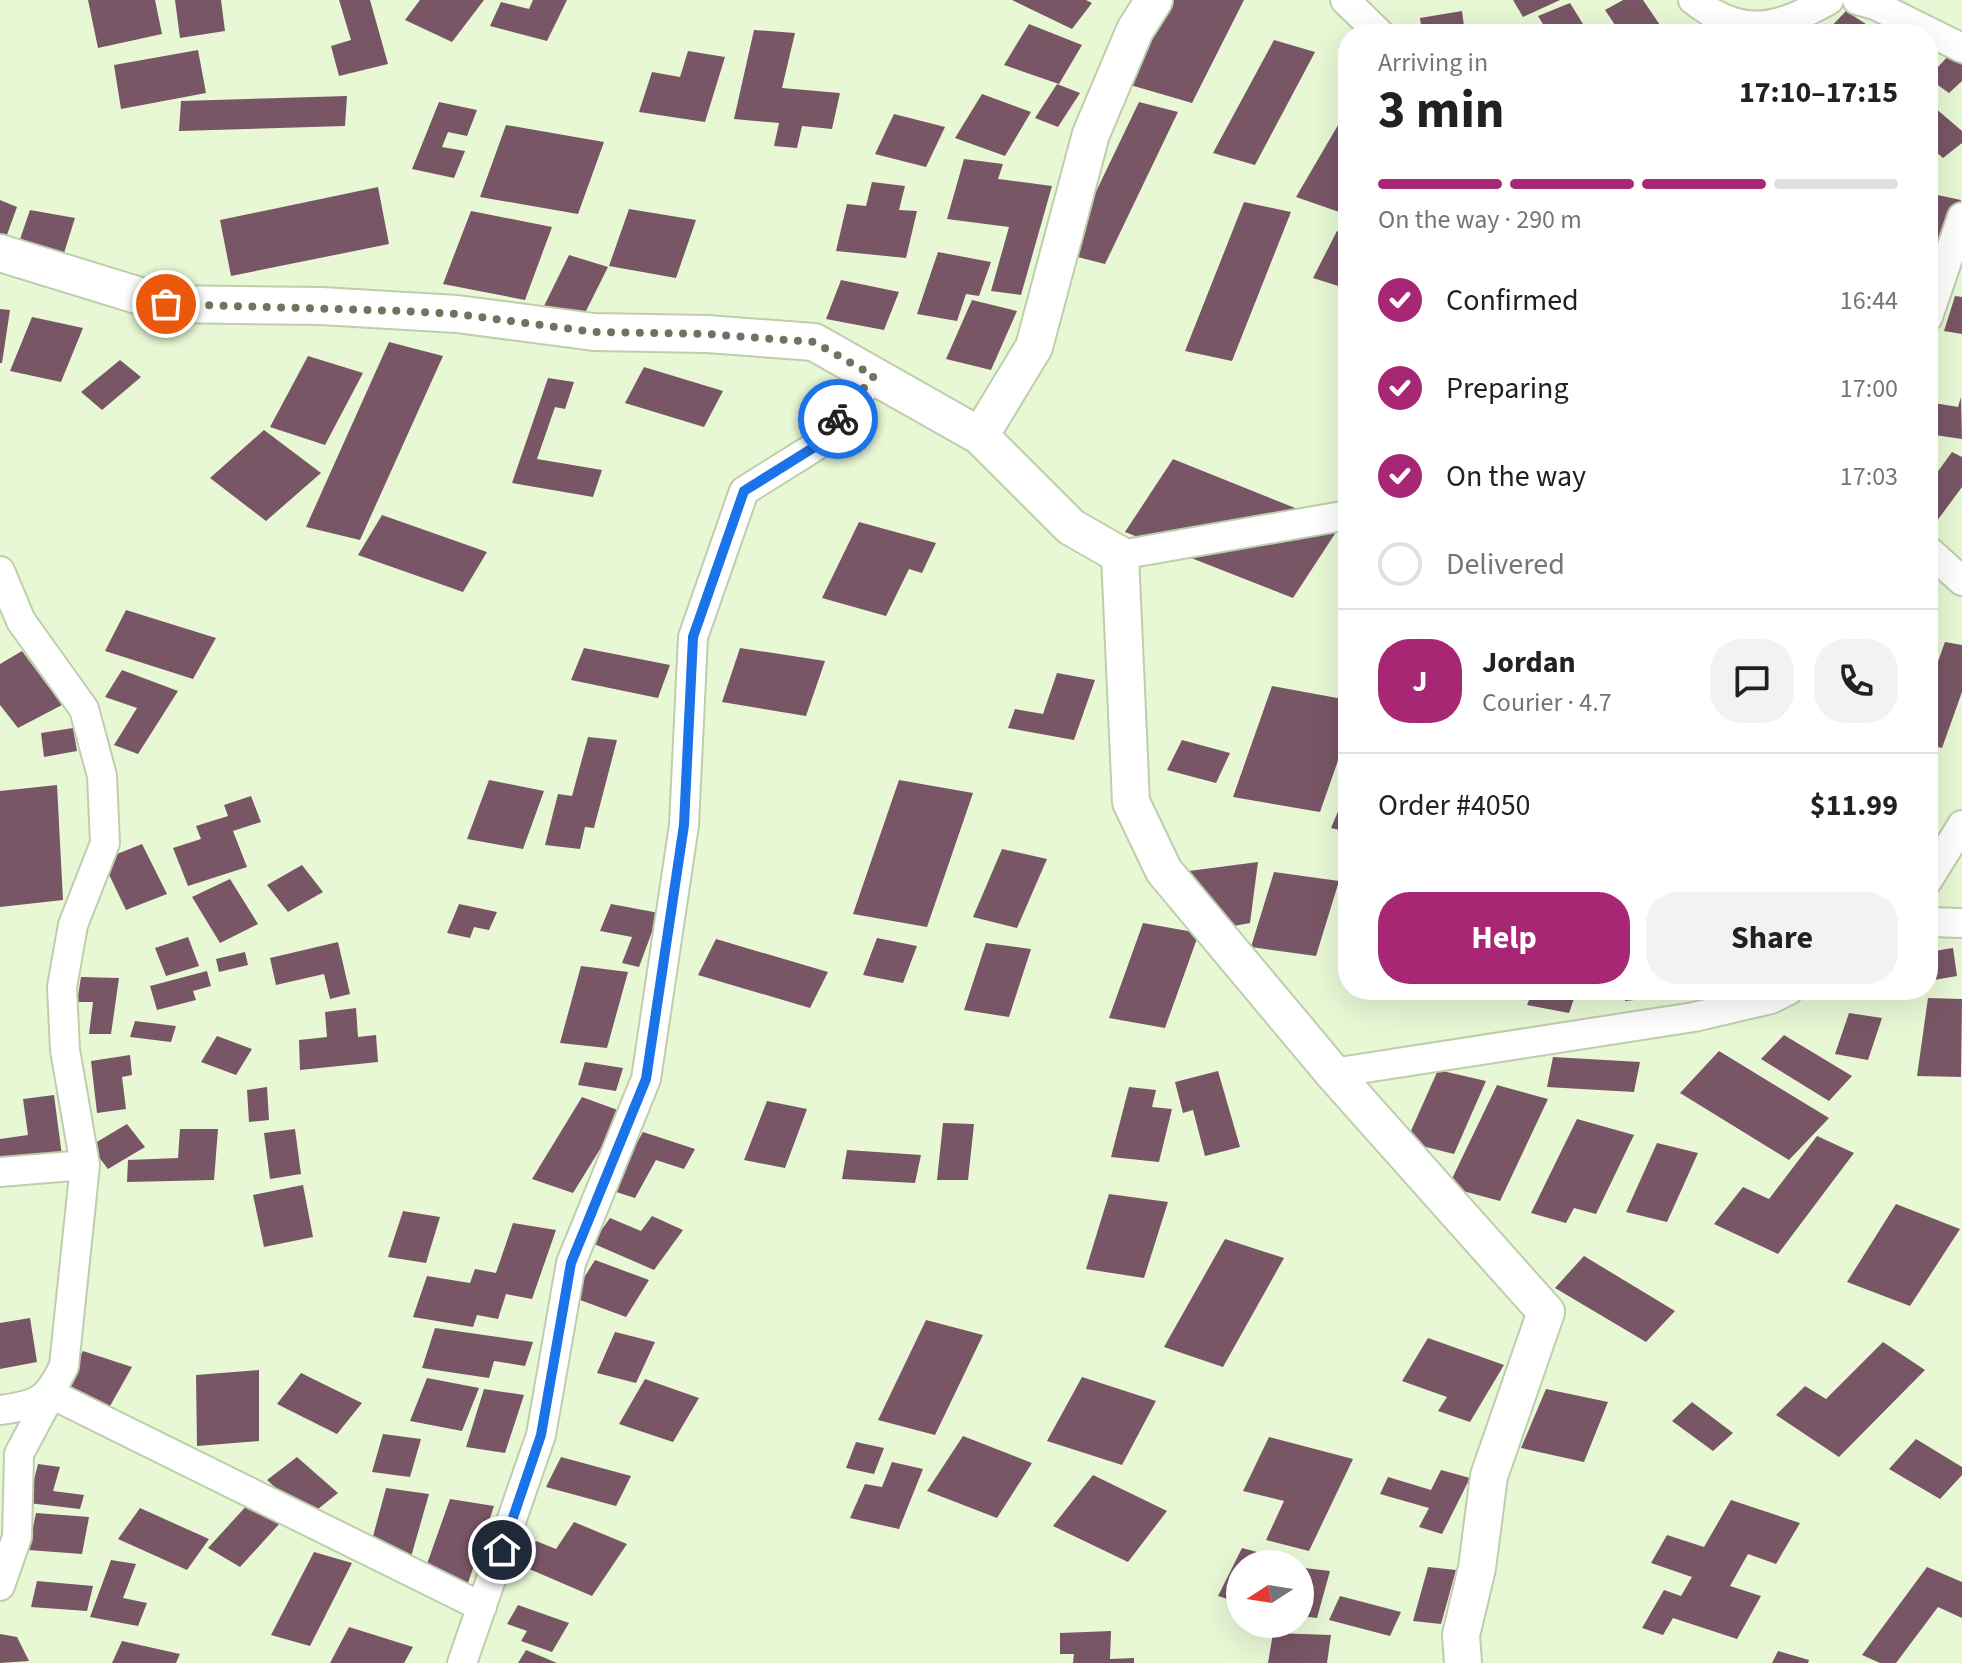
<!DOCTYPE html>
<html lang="en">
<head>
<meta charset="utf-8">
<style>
  :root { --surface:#fff; --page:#f2f2f2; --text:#202124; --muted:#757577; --line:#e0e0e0; --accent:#a82774 }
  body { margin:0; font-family:"Source Sans 3",sans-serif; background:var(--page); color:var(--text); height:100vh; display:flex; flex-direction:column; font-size:30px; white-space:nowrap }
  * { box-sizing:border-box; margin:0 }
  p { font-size:26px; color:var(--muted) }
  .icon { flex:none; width:44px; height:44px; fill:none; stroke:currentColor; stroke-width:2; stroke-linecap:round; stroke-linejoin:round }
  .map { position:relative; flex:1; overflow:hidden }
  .panel { position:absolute; left:1338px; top:24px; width:600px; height:976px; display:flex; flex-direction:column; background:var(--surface); border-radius:32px; box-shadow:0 8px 32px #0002 }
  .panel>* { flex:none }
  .needle { width:52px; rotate:258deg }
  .controls { position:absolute; left:1226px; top:1550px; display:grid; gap:16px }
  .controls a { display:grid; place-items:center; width:88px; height:88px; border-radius:50%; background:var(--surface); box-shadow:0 8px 32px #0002; font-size:40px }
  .pin { position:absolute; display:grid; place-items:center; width:68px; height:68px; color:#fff; margin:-34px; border:4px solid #fff; border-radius:50%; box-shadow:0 2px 8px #0007 }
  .courier { position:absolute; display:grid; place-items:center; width:80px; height:80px; margin:-40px; border:6px solid #1a73e8; border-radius:50%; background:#fff; color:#222; box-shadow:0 2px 10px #0007 }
  .summary em { font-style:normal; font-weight:700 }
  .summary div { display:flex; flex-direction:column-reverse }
  .summary { display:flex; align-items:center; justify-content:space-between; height:136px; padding:0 40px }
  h1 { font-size:52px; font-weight:700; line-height:60px }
  .bar { display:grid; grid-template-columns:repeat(4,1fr); gap:12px 8px; align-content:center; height:96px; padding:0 40px }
  .bar i { height:10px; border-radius:6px; background:var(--line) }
  .bar .selected { background:var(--accent) }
  .bar p { grid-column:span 4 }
  .line { display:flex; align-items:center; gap:20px; padding:0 40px; border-top:2px solid var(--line) }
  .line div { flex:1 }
  .round { display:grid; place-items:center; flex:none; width:84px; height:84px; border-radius:32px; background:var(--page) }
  ol { padding:0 40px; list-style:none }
  li { display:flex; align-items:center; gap:24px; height:88px }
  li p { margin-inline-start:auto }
  li .icon { padding:8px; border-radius:50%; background:var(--accent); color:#fff; stroke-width:4 }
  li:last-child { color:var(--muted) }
  li i { width:44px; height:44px; border:4px solid var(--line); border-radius:50% }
  .cta { display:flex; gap:16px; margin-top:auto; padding:16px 40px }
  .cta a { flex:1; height:92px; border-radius:32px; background:var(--accent); color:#fff; font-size:32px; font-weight:700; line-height:92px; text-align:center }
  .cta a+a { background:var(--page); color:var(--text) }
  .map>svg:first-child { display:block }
</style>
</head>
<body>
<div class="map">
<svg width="1962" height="1663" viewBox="0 0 1962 1663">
  <rect width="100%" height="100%" fill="#e8f8d5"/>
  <path fill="#785666" d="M88,0H155L162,34L98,48Z
    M175,0H221L225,31L180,38Z
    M339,0H370L388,64L339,76L331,46L351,40Z
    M420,0H484L452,42L405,20Z
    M533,0H567L547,41L490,26L501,2L529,9Z
    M1012,0H1086L1092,3L1072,29Z
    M1169,0H1244L1192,103L1127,84Z
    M1513,0H1560L1523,17Z
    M1623,0H1643L1660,25L1642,34H1621L1605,10Z
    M1570,3L1583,24L1561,34H1549L1538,16Z
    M1462,11L1465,34H1422L1420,18Z
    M1846,11L1881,34H1824Z
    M1029,24L1082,45L1059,84L1004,65Z
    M754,30L795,33L782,88L840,93L832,129L802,126L797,148L774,146L779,123L734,119Z
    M1274,40L1315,52L1255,165L1213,153Z
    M198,50L206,93L121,109L114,65Z
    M688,51L725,57L705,122L639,112L652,72L680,77Z
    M1949,55L1962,65V81L1949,93L1928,78Z
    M1057,84L1080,93L1058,127L1035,118Z
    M982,94L1031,112L1005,156L955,138Z
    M347,96L345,126L179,131L181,101Z
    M439,102L477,110L467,136L448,132L442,147L465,151L454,178L412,169Z
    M1139,102L1178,112L1105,264L1066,254Z
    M1934,107L1962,131V143L1943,158L1928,145V113Z
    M1348,108V215L1296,197Z
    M894,114L945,127L926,167L875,154Z
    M506,125L604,142L578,214L480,197Z
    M964,159L1003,164L998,179L1052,186L1021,295L991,291L1009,227L947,219Z
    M872,182L905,186L899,210L917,211L906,258L836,251L847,204L866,206Z
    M378,187L389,244L231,276L220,220Z
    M1928,193L1961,200L1928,289Z
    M0,200L17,207L4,243L0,242Z
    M1244,202L1291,212L1232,361L1185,351Z
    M629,209L696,220L676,278L609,266Z
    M30,210L75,218L64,253L18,245Z
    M471,211L552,227L525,300L443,284Z
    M1337,231L1348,234V289L1313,278Z
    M938,252L991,262L979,296L966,294L957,321L917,314Z
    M569,255L608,267L583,317L544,306Z
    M841,280L899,292L884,330L826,319Z
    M1955,296L1962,297V334L1944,331Z
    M972,300L1017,311L991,370L946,359Z
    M0,309L10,310L2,363H0Z
    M32,317L83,328L61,382L10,371Z
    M389,342L443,356L360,540L306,527Z
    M308,356L363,373L325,445L270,427Z
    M120,360L141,377L102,410L81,392Z
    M644,367L723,391L704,427L625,403Z
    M548,378L574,382L565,409L555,407L537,459L602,470L593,497L512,483Z
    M1961,397L1962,439L1928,434V402L1958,407Z
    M264,430L321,473L266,521L210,478Z
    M1952,452L1962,457V487L1931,529L1928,528V485Z
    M1173,459L1340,526L1293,598L1125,532Z
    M382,515L487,552L463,592L358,555Z
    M859,522L936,543L922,573L909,569L886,616L822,598Z
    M126,610L216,638L193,679L105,651Z
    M1945,642L1962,645V692L1942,748L1928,745V689Z
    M584,648L670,665L658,698L571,680Z
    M740,648L825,661L806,716L722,702Z
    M22,651L62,705L18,728L0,705V664Z
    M122,670L178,691L138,754L114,745L137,708L105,697Z
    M1057,673L1095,680L1074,740L1008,728L1015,709L1043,714Z
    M1272,686L1348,700V732L1320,812L1233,797Z
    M73,728L77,751L44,757L41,733Z
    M588,737L617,740L594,828L585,827L580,849L545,845L558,794L572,796Z
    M1182,740L1230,753L1216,783L1167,770Z
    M489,780L544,791L523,849L467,839Z
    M899,780L973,793L927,927L853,914Z
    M57,785L63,900L0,907V791Z
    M1348,788V832L1331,828Z
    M251,796L261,822L233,831L247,867L188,886L173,848L201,839L196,826L228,816L224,805Z
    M142,844L167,894L126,910L102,860Z
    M1002,849L1047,859L1017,928L973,917Z
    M1258,862L1250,923L1223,928L1181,872Z
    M302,865L323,892L288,912L267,885Z
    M1274,872L1339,881L1316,956L1251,947Z
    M230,879L258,924L220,943L192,897Z
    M459,904L497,912L489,930L474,927L470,938L447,933Z
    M611,904L659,913L639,967L622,963L632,937L600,931Z
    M1143,923L1199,933L1165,1028L1109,1018Z
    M188,937L199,966L166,976L155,948Z
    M877,938L917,946L903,983L863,975Z
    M716,939L828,972L810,1008L698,975Z
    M338,942L350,994L330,999L324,974L276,985L270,958Z
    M986,943L1031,949L1009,1017L964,1010Z
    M1953,948L1957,976L1928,981V952Z
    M245,952L248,965L219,972L216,959Z
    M581,966L628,972L607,1048L560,1043Z
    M207,971L211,986L193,991L196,1000L157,1010L150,986Z
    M81,977L119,978L111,1034H89L93,1002H77Z
    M1533,990H1577L1569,1013L1527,1005Z
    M1625,990H1672V996L1625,1001Z
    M1928,998L1962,999L1961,1077L1917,1076Z
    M356,1008L358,1037L376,1035L378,1062L300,1070L299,1040L327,1037L325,1012Z
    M1849,1013L1882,1018L1868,1060L1835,1054Z
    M135,1021L176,1026L171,1042L130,1037Z
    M1784,1035L1852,1076L1829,1101L1761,1059Z
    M217,1036L252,1049L236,1075L201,1062Z
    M1719,1051L1829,1118L1789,1160L1680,1093Z
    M130,1055L132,1075L122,1077L126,1109L97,1113L91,1061Z
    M1553,1057L1640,1062L1634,1092L1547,1087Z
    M585,1062L623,1068L616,1091L578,1085Z
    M1438,1070L1486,1081L1454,1154L1406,1142Z
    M1218,1071L1240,1147L1205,1156L1193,1110L1183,1113L1175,1082Z
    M1497,1085L1548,1099L1500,1201L1448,1187Z
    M267,1087L269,1120L249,1122L247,1090Z
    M1129,1087L1156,1090L1152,1107L1172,1109L1159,1162L1111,1157Z
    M54,1095L62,1156L0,1166V1139L28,1135L23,1099Z
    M582,1097L623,1112L573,1193L532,1179Z
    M767,1101L807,1109L785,1168L744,1160Z
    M1577,1119L1634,1135L1596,1214L1574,1208L1566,1223L1531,1213Z
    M943,1123L974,1124L968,1180H937Z
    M127,1124L145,1147L108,1169L90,1146Z
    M180,1129H218L214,1180L127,1182L128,1160L178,1158Z
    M295,1129L301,1174L270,1179L264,1133Z
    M643,1132L695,1149L684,1169L656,1160L635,1198L610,1190Z
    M1817,1136L1854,1153L1778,1254L1714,1224L1743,1187L1769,1199Z
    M1657,1143L1698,1153L1667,1222L1626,1212Z
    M847,1150L921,1155L915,1183L842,1179Z
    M303,1185L313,1237L264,1247L253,1195Z
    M1109,1194L1168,1202L1144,1278L1086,1269Z
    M1896,1204L1960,1229L1910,1306L1847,1282Z
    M403,1211L440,1217L426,1263L388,1257Z
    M652,1216L683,1230L654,1270L592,1243L610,1218L641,1231Z
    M513,1223L556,1230L532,1299L506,1294L498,1319L477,1315L473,1327L413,1317L427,1276L470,1283L475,1269L496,1273Z
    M1225,1239L1284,1258L1223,1367L1164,1347Z
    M1584,1256L1675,1311L1646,1342L1555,1288Z
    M595,1260L649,1280L626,1317L572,1297Z
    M30,1318L37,1362L0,1369V1323Z
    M926,1320L983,1335L935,1435L878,1420Z
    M435,1328L533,1342L525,1366L494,1361L489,1378L422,1368Z
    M615,1332L655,1342L636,1383L597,1373Z
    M1428,1338L1504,1365L1470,1422L1438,1411L1447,1397L1402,1381Z
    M1883,1342L1925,1370L1839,1457L1776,1415L1805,1386L1826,1399Z
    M83,1351L132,1367L101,1422L52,1406Z
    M259,1370V1441L197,1446L196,1375Z
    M301,1373L362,1403L337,1434L277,1404Z
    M1082,1377L1156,1401L1122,1465L1047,1441Z
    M427,1378L479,1388L462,1431L410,1421Z
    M645,1379L699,1398L673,1442L619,1424Z
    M484,1389L524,1395L505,1453L466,1447Z
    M1546,1389L1608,1402L1584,1462L1521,1448Z
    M1692,1402L1733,1433L1713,1451L1672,1421Z
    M383,1434L421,1439L410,1477L372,1472Z
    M963,1436L1032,1463L997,1518L927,1491Z
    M1269,1437L1353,1459L1309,1551L1266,1540L1284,1501L1243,1491Z
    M1916,1439L1962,1467V1475L1940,1499L1889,1469Z
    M856,1442L884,1448L874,1474L846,1468Z
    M297,1457L338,1493L308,1517L267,1480Z
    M561,1457L631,1476L616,1506L546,1487Z
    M892,1462L923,1469L899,1529L850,1518L865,1484L882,1487Z
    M38,1464L60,1467L53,1491L84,1495L80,1509L28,1503Z
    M1441,1470L1470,1478L1442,1534L1419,1527L1429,1508L1380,1494L1388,1477L1431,1490Z
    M1093,1475L1167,1511L1128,1562L1053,1526Z
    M386,1488L429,1494L407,1571L365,1566Z
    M450,1499L494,1506L467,1586L422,1578Z
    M1731,1500L1800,1523L1776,1564L1748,1554L1730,1586L1761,1596L1737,1639L1673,1618L1663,1635L1642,1628L1664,1590L1681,1596L1692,1577L1651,1563L1667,1535L1704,1547Z
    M249,1503L281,1522L240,1567L208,1548Z
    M140,1508L209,1539L187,1570L118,1539Z
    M36,1513L89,1517L82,1554L28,1550Z
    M574,1522L627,1544L592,1596L520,1565L536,1541L556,1549Z
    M1242,1548L1291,1561L1240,1564V1603L1218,1596Z
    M314,1552L352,1563L310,1646L271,1635Z
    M111,1560L136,1564L123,1598L147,1603L138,1626L90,1617Z
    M1428,1567L1456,1570L1441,1624L1413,1621Z
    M1927,1567L1962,1582V1618L1938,1607L1896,1663H1880L1862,1655Z
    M1304,1568L1330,1571L1317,1618L1300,1616Z
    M37,1581L93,1586L87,1611L31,1607Z
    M1340,1596L1401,1612L1390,1636L1329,1620Z
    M518,1605L569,1623L552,1652L521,1641L527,1631L507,1624Z
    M349,1627L413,1647L404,1663H330Z
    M1111,1631L1110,1659L1134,1658V1663H1073L1074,1654H1060V1633Z
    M1273,1633L1331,1635L1327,1663H1268Z
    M0,1634L17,1637L29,1661L0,1663Z
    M122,1641L180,1654L176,1663H112Z
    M526,1650L557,1663H518Z
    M1778,1651L1809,1660L1808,1663H1772Z"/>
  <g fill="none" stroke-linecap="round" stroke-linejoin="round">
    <defs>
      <path id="minor" d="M1345,0L1380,34
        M1693,0C1743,39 1777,29 1829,0
        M1857,0L1875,5L1962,48
        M1928,317L1962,217
        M1928,550L1962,581
        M1120,555L1348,515
        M0,571L21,621L84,709L102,776L105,843L73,925L62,987L65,1050L85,1165L64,1366C47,1401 38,1405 0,1410
        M1928,880L1962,825
        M1928,922L1962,923
        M1333,1073L1694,1017L1771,999L1789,990
        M0,1172L85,1165
        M0,1586L17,1537L19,1454L51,1394L482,1607
        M462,1663L541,1435L571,1263L646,1079L684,825L693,637L744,491L816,446L874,376"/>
      <path id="tertiary" d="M1154,0L1135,30L1091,134L1034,347L980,436L1071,527L1120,555L1131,802L1164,871L1333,1073L1546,1312L1489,1476L1477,1568L1461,1635L1463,1663
        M0,253L166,304L321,306L457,314L594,332L707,334L814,342L980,436"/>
    </defs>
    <use href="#minor" stroke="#beceac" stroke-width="32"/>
    <use href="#tertiary" stroke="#beceac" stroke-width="40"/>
    <use href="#minor" stroke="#fff" stroke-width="28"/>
    <use href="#tertiary" stroke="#fff" stroke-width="36"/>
  </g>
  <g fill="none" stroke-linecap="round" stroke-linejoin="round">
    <path stroke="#6c7560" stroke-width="8" stroke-dasharray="0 14.4" d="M166,304L403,311L457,314L594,332L707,334L814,342L874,376L838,419"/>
    <path stroke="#1a73e8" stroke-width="10" d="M502,1550L541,1435L571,1263L646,1079L684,825L693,637L744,491L816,446L838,419"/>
  </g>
</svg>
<div class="controls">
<a><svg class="needle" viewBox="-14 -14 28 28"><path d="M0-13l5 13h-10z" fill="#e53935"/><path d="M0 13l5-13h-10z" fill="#757577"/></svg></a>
</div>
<div class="pin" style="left:166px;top:304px;background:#ea580c"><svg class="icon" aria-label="bag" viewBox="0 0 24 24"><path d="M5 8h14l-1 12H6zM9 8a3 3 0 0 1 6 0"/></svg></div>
<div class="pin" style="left:502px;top:1550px;background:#1f2937"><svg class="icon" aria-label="home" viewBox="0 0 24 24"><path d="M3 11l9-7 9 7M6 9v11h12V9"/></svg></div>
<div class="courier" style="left:838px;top:419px"><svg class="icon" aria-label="bike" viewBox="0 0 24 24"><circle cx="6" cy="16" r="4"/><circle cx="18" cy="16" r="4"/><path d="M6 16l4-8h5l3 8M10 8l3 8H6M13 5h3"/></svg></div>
<section class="panel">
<div class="summary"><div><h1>3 min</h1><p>Arriving in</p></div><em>17:10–17:15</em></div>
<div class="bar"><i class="selected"></i><i class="selected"></i><i class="selected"></i><i></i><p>On the way · 290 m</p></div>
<ol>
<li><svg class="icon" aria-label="check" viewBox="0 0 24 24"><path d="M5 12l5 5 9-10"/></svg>Confirmed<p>16:44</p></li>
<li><svg class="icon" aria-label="check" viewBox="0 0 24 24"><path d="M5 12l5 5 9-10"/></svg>Preparing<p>17:00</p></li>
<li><svg class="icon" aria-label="check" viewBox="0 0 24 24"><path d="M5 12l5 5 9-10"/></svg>On the way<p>17:03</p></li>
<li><i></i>Delivered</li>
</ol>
<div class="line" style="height:144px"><b class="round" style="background:var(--accent);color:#fff">J</b><div><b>Jordan</b><p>Courier · 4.7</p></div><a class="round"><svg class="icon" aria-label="chat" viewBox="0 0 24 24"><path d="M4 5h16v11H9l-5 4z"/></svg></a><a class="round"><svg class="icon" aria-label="phone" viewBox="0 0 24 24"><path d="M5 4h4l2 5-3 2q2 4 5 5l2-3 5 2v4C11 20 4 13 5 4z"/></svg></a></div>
<div class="line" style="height:104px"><div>Order #4050</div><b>$11.99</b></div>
<div class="cta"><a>Help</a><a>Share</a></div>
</section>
</div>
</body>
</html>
